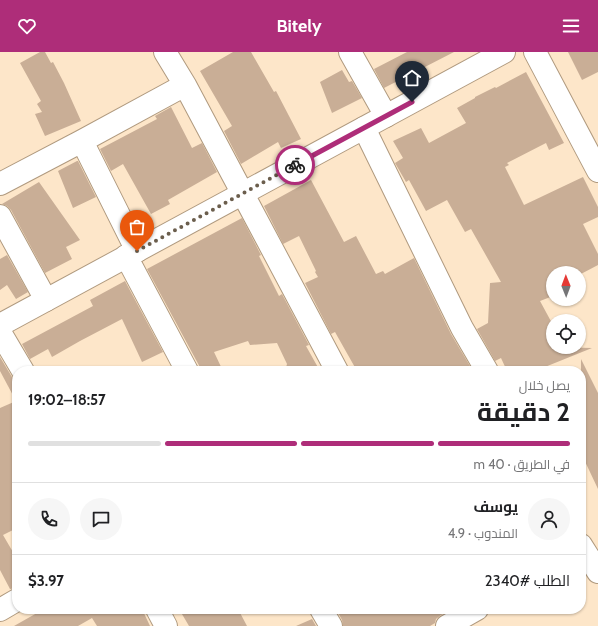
<!DOCTYPE html>
<html lang="ar">
<head>
<meta charset="utf-8">
<style>
  :root { --surface:#fff; --page:#f6f6f6; --text:#202124; --muted:#757577; --line:#e0e0e0; --accent:#ae2d79 }
  body { margin:0; font-family:Cabin,Cairo,sans-serif; background:var(--page); color:var(--text); direction:rtl; height:100vh; display:flex; flex-direction:column; font-size:15px; white-space:nowrap }
  * { box-sizing:border-box; margin:0 }
  p { font-size:13px; color:var(--muted) }
  .icon { flex:none; width:22px; height:22px; fill:none; stroke:currentColor; stroke-width:2; stroke-linecap:round; stroke-linejoin:round }
  .map { position:relative; flex:1; overflow:hidden; direction:ltr }
  .side { position:absolute; left:12px; top:314px; width:574px; height:248px; display:flex; flex-direction:column; background:var(--surface); border-radius:16px; box-shadow:0 1px 3px #0004; direction:rtl }
  .side>* { flex:none }
  .needle { width:26px; rotate:359deg }
  .controls { position:absolute; left:546px; top:214px; display:grid; gap:8px }
  .controls a { display:grid; place-items:center; width:40px; height:40px; border-radius:50%; background:var(--surface); box-shadow:0 1px 3px #0004; font-size:20px }
  .pin { position:absolute; display:grid; place-items:center; width:34px; height:34px; color:#fff; margin:-41px -17px; border-radius:50% 50% 50% 0; rotate:-45deg; box-shadow:0 0 4px #0007 }
  .pin .icon { rotate:45deg }
  .courier { position:absolute; display:grid; place-items:center; width:40px; height:40px; margin:-20px; border:3px solid #ae2d79; border-radius:50%; background:#fff; color:#222; box-shadow:0 1px 5px #0007 }
  .head em { font-style:normal; font-weight:700 }
  .head div { display:flex; flex-direction:column-reverse }
  .head { display:flex; align-items:center; justify-content:space-between; height:68px; padding:0 16px }
  h1 { font-size:26px; font-weight:700; line-height:30px }
  .bar { display:grid; grid-template-columns:repeat(4,1fr); gap:6px 4px; align-content:center; height:48px; padding:0 16px }
  .bar i { height:5px; border-radius:3px; background:var(--line) }
  .bar .selected { background:var(--accent) }
  .bar p { grid-column:span 4 }
  .line { display:flex; align-items:center; gap:10px; padding:0 16px; border-top:1px solid var(--line) }
  .line div { flex:1 }
  .round { display:grid; place-items:center; flex:none; width:42px; height:42px; border-radius:21px; background:var(--page) }
  header { display:flex; justify-content:space-between; align-items:center; height:52px; padding:0 16px; background:var(--accent); color:#fff; font-size:18px; font-weight:700 }
  .map>svg:first-child { display:block }
</style>
</head>
<body>
<header><svg class="icon" aria-label="menu" viewBox="0 0 24 24"><path d="M4 6h16M4 12h16M4 18h16"/></svg>Bitely<svg class="icon" aria-label="heart" viewBox="0 0 24 24"><path d="M12 20l-8-8c-3-5 5-10 8-4 3-6 11-1 8 4z"/></svg></header>
<div class="map">
<svg width="598" height="574" viewBox="0 0 598 574">
  <rect width="100%" height="100%" fill="#fde6c9"/>
  <path fill="#c9ae96" d="M40,0H45L51,11L53,10L64,31L81,69L45,84L35,62L42,60L37,52L41,49L20,11Z
    M233,0H251L274,40L276,39L301,87L281,96L278,90L241,112L224,79L232,74L200,19Z
    M407,0H454L384,36L374,17Z
    M568,0H598V20L582,28Z
    M342,18L349,30L352,29L362,46L332,61L320,30Z
    M526,20L564,91L549,98L546,91L507,111L509,113L505,115L524,153L583,125L598,155V165L583,172L598,202V213L579,223V221H553V244L540,249L553,273V295L592,296L535,319H507L501,306L495,309L477,277L488,271L490,231L501,230L471,177L465,180L447,148L426,159L409,128L406,130L395,111L403,106L393,89L421,76L429,91L466,71L457,56L475,46V45L495,35L496,36Z
    M171,55L192,96L202,91L217,120L168,148L170,152L151,162L123,112L111,119L100,97L157,67L155,64Z
    M77,109H78L96,145L73,156L58,119Z
    M311,128L344,190L356,184L376,222L383,219L385,222L414,206L451,282L473,319H357L335,280L331,282L305,231L318,225L315,220L316,219L299,184L283,192L264,154Z
    M39,130L80,188L66,195L72,207L45,221L11,158L7,154L2,152Z
    M242,166L261,203L259,204L279,244L282,242L309,293L306,294L320,319H285L287,312L277,291L250,293L248,289L214,300L223,319H202L147,217Z
    M7,203L28,240L16,247L7,233L0,238V207Z
    M125,229L163,300L142,310L122,267L80,289L52,305L48,297L30,307L22,292L93,254L90,248Z
    M0,305L12,325L17,330V476L3,483L17,507V536L10,537L0,518V356L16,349L0,319Z
    M581,307L598,341V437L581,401Z
    M44,557H142L150,574H97L92,566L78,574H14Z
    M179,557H238L247,574H189Z
    M336,557H452L441,563L436,567L435,571L430,574H343L342,568Z
    M312,567L316,574H296Z"/>
  <g fill="none" stroke-linecap="round" stroke-linejoin="round">
    <defs>
      <path id="minor" d="M165,0L185,33L337,319
        M350,0L386,64
        M535,0L598,119
        M364,76L462,276L487,319
        M82,89L137,199
        M0,132L82,89L185,33
        M0,164L46,248
        M126,204L187,319
        M0,280L23,319
        M581,493L598,520
        M157,557L166,574
        M321,557L331,574
        M0,558L17,548
        M447,574L477,557"/>
      <path id="tertiary" d="M0,273L504,0"/>
    </defs>
    <use href="#minor" stroke="#b09a7f" stroke-width="24"/>
    <use href="#tertiary" stroke="#b09a7f" stroke-width="24"/>
    <use href="#minor" stroke="#fff" stroke-width="22"/>
    <use href="#tertiary" stroke="#fff" stroke-width="22"/>
  </g>
  <g fill="none" stroke-linecap="round" stroke-linejoin="round">
    <path stroke="#6b5e4d" stroke-width="4" stroke-dasharray="0 7.2" d="M137,199L295,113"/>
    <path stroke="#ae2d79" stroke-width="5" d="M295,113L412,50"/>
  </g>
</svg>
<div class="controls">
<a><svg class="needle" viewBox="-14 -14 28 28"><path d="M0-13l5 13h-10z" fill="#e53935"/><path d="M0 13l5-13h-10z" fill="#757577"/></svg></a>
<a><svg class="icon" aria-label="locate" viewBox="0 0 24 24"><circle cx="12" cy="12" r="6"/><path d="M12 2v4M12 18v4M2 12h4M18 12h4"/></svg></a>
</div>
<div class="pin" style="left:137px;top:199px;background:#ea580c"><svg class="icon" aria-label="bag" viewBox="0 0 24 24"><path d="M5 8h14l-1 12H6zM9 8a3 3 0 0 1 6 0"/></svg></div>
<div class="pin" style="left:412px;top:50px;background:#1f2937"><svg class="icon" aria-label="home" viewBox="0 0 24 24"><path d="M3 11l9-7 9 7M6 9v11h12V9"/></svg></div>
<div class="courier" style="left:295px;top:113px"><svg class="icon" aria-label="bike" viewBox="0 0 24 24"><circle cx="6" cy="16" r="4"/><circle cx="18" cy="16" r="4"/><path d="M6 16l4-8h5l3 8M10 8l3 8H6M13 5h3"/></svg></div>
<section class="side">
<div class="head"><div><h1>2 دقيقة</h1><p>يصل خلال</p></div><em>18:57–19:02</em></div>
<div class="bar"><i class="selected"></i><i class="selected"></i><i class="selected"></i><i></i><p>في الطريق · 40 m</p></div>
<div class="line" style="height:72px"><a class="round"><svg class="icon" aria-label="person" viewBox="0 0 24 24"><circle cx="12" cy="8" r="4"/><path d="M4 21q1-7 8-7t8 7"/></svg></a><div><b>يوسف</b><p>المندوب · 4.9</p></div><a class="round"><svg class="icon" aria-label="chat" viewBox="0 0 24 24"><path d="M4 5h16v11H9l-5 4z"/></svg></a><a class="round"><svg class="icon" aria-label="phone" viewBox="0 0 24 24"><path d="M5 4h4l2 5-3 2q2 4 5 5l2-3 5 2v4C11 20 4 13 5 4z"/></svg></a></div>
<div class="line" style="height:52px"><div>الطلب #2340</div><b>$3.97</b></div>
</section>
</div>
</body>
</html>
